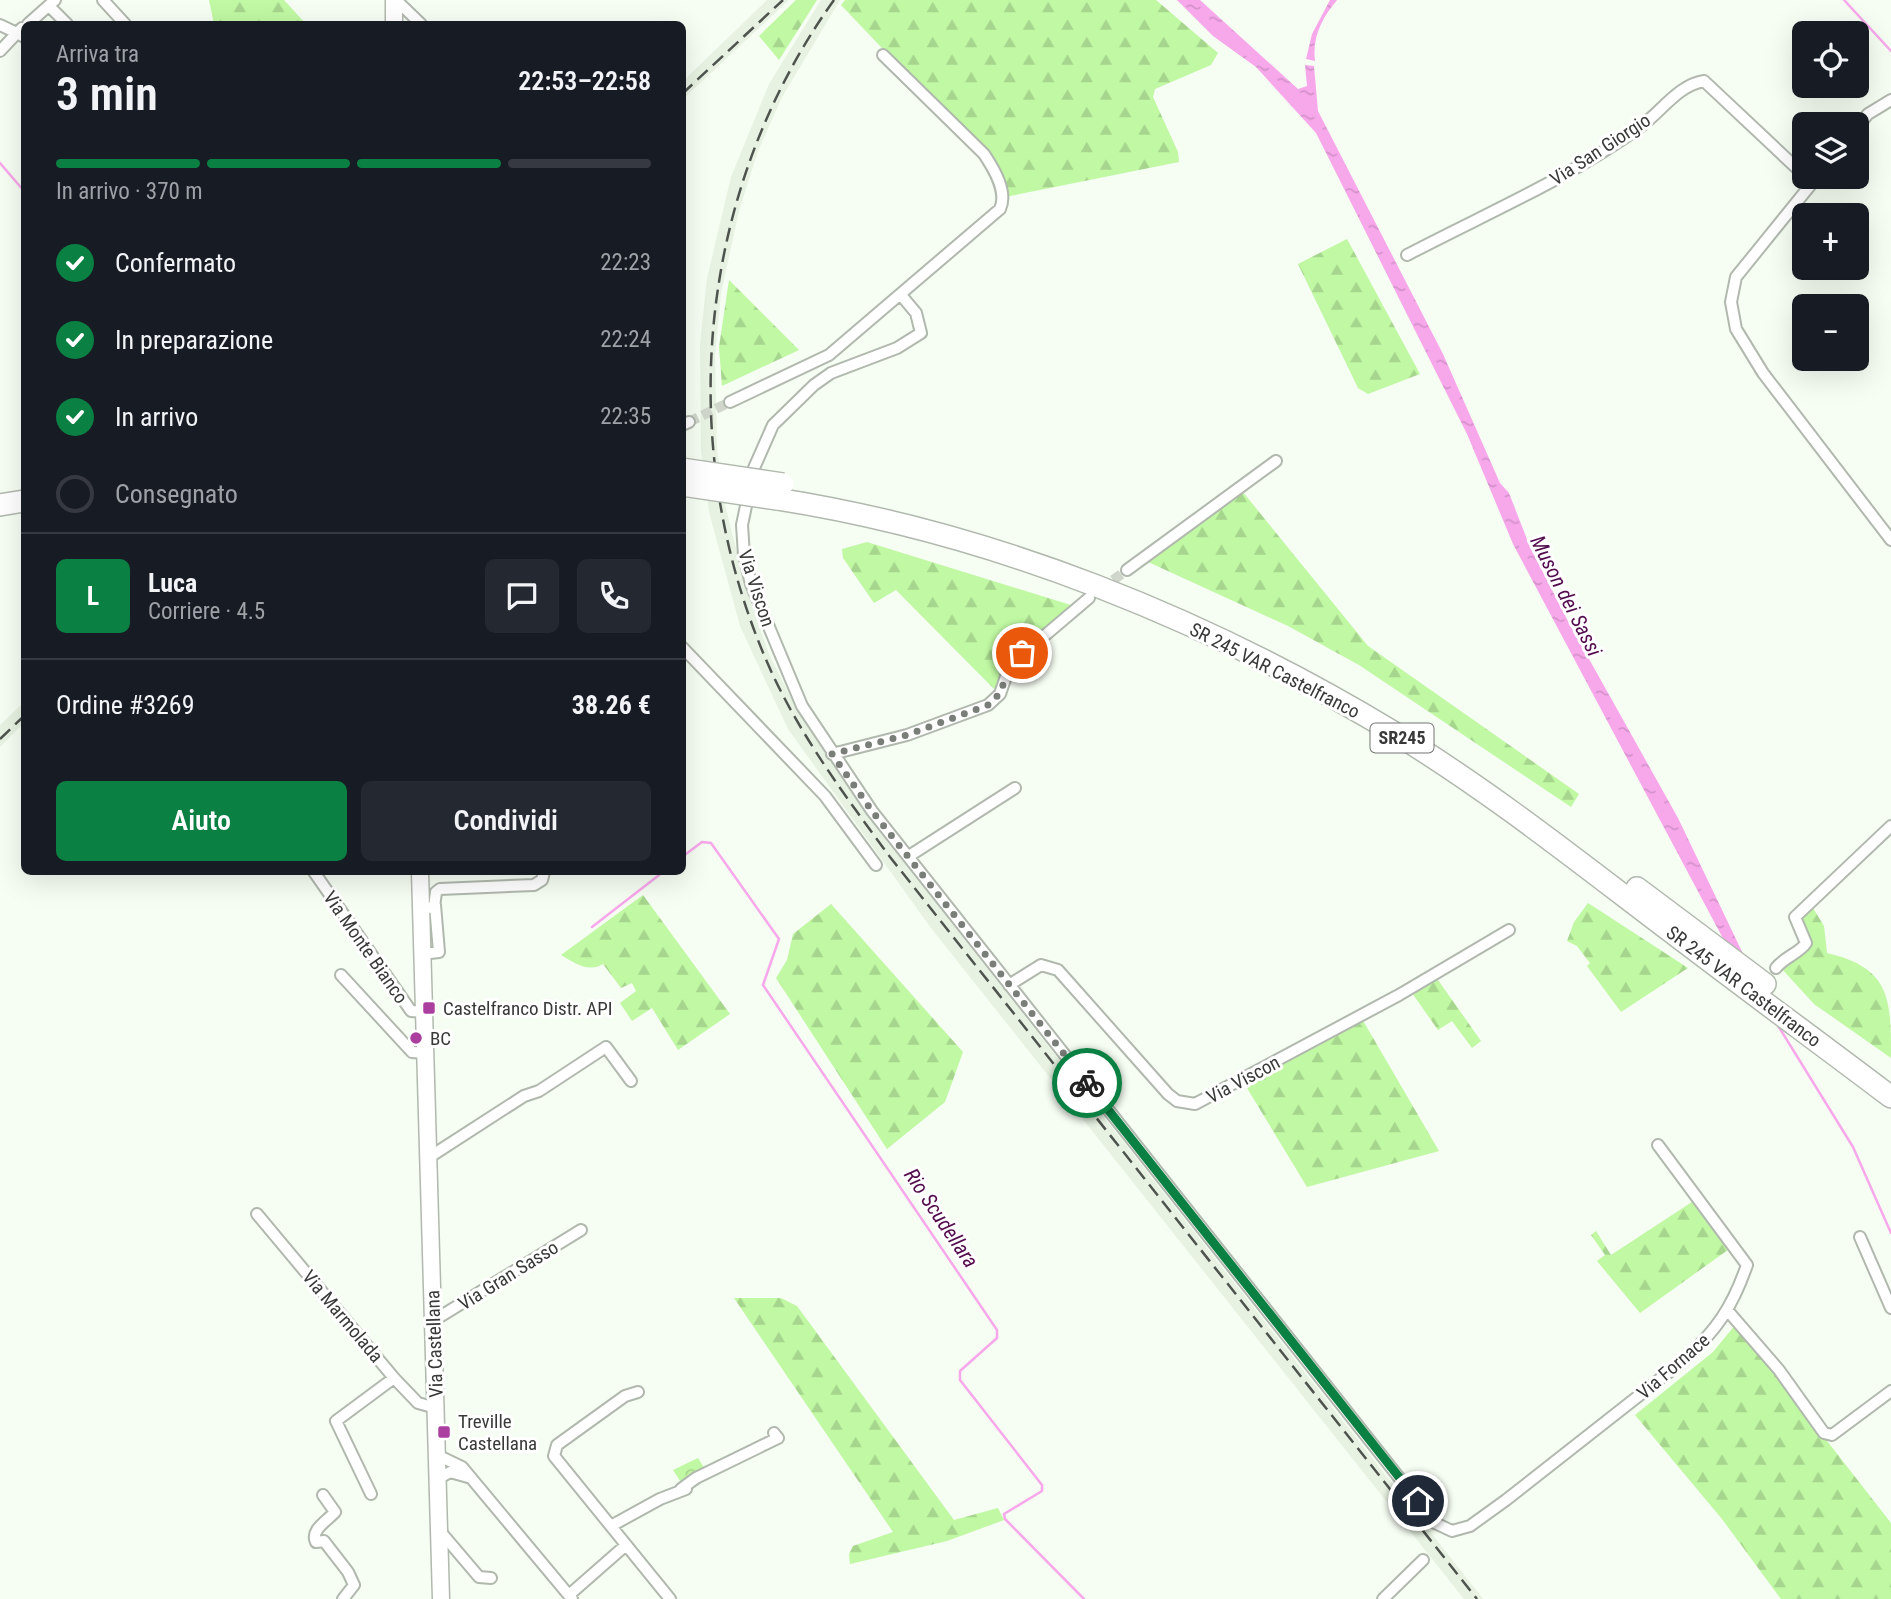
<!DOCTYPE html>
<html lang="it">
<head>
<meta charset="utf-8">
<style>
  :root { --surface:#171b24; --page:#242831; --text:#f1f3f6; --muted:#9ea1a6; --line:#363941; --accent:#0b8043 }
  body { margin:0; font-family:"Roboto Condensed",sans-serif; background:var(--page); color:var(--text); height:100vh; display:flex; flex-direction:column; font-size:26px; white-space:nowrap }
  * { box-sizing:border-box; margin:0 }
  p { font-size:23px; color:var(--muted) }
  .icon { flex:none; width:38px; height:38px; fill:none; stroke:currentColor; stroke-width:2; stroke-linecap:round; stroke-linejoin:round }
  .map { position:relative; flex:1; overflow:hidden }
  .side { position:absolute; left:21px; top:21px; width:665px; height:854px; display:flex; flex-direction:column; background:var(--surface); border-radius:10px; box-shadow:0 7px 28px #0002 }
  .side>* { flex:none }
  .tools { position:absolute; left:1792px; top:21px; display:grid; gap:14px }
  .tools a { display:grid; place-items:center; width:77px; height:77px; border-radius:10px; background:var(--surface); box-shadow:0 7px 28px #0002; font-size:35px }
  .pin { position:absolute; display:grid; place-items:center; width:60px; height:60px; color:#fff; margin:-30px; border:4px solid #fff; border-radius:50%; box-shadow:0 2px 7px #0007 }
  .courier { position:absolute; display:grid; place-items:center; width:70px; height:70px; margin:-35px; border:5px solid #0b8043; border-radius:50%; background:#fff; color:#222; box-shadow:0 2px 9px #0007 }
  .headline em { font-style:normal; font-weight:600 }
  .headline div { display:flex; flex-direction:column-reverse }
  .headline { display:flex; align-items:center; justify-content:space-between; height:119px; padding:0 35px }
  h1 { font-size:46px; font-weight:600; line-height:52px }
  .bar { display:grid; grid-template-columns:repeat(4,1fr); gap:10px 7px; align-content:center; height:84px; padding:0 35px }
  .bar i { height:9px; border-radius:5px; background:var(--line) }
  .bar .active { background:var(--accent) }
  .bar p { grid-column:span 4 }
  .line { display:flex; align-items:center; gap:18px; padding:0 35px; border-top:2px solid var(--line) }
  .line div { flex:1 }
  .round { display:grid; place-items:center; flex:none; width:74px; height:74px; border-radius:10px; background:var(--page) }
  ol { padding:0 35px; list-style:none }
  li { display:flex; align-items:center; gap:21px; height:77px }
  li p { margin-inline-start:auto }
  li .icon { padding:7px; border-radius:50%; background:var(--accent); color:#fff; stroke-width:4 }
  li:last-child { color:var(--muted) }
  li i { width:38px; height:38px; border:4px solid var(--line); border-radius:50% }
  .primary-button { display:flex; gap:14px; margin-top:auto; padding:14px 35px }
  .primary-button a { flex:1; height:80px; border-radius:10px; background:var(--accent); color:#fff; font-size:28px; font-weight:600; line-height:80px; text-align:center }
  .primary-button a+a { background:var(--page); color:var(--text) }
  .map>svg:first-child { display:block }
</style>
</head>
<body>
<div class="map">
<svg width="1891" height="1599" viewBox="0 0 1891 1599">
  <defs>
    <pattern id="forest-firs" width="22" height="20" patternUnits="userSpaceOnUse" patternTransform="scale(1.75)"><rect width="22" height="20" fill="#c0f8a3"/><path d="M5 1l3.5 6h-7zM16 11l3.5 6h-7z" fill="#a6d58d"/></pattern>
    <pattern id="park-crowns" width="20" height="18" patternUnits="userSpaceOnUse" patternTransform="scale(1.75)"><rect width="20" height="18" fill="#c0f8a3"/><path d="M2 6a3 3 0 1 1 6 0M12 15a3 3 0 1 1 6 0" fill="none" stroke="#a6d58d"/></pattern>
    <pattern id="water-ripples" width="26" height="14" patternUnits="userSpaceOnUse" patternTransform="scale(1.75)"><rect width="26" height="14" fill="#f7a8eb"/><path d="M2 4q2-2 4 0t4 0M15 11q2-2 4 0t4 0" fill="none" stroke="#d491ca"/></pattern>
  </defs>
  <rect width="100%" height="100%" fill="#f6fdf2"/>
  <path fill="#e7f2e2" d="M767,0H789L683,99V81Z
    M821,0H840L782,97L758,151L739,211L721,293L715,356L717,449L725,505L748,595L769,654L796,708L864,812L1483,1599H1464L931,928L788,729L740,626L709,512L701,451L700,344L707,278L731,177L769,84Z
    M24,702V723L0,747V725Z"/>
  <path fill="url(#forest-firs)" d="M209,0H284L306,24H214Z
    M796,0H817L779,60L759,36Z
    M845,0H1156L1218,53L1211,65L1155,89L1153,97L1178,152L1179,162L1005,197L997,169L841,5Z
    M1347,239L1420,374L1368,394L1358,388L1298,264Z
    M729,280L799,350L722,386L719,347Z
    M1242,491L1368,646L1579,794L1571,807L1359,665L1288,626L1146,561Z
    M867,542L1074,606L1010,658L1003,668L996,691L896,590L874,603L843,558L842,549Z
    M643,895L730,1014L678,1050L652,1008L632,1021L620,1003L636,991L632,983L621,988L603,964C588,973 575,963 561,955Z
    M1588,903L1688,968L1621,1012L1587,966L1590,963L1577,946L1567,941L1574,922Z
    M831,904L963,1052L945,1102L887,1149L776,978L787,960L793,934Z
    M1813,908L1824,926L1827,953C1891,968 1891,999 1891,1058L1814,1004L1782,969L1788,960L1809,947L1799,919Z
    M1438,980L1481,1041L1472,1048L1452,1021L1438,1030L1412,993Z
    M1362,1019L1439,1151L1307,1187L1244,1083Z
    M1695,1200L1732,1247L1640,1313L1597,1261L1605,1255L1591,1235L1596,1231L1611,1255Z
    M734,1298H781L797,1306L954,1520L998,1508L1004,1520L947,1541L850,1564L849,1554L853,1546L893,1532Z
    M1736,1324L1891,1523V1599H1781L1722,1519L1635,1415L1713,1352Z"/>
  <path fill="url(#park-crowns)" d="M698,1458L705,1469L680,1481L673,1470Z"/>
  <path fill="url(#water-ripples)" d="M1177,0H1200L1298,89L1307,86L1305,65L1314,66L1318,111L1443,354L1500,483L1509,493L1530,547L1570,625L1678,818L1746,960L1727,946L1513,544L1467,434L1316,133L1256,67L1213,36Z
    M1330,0H1337C1322,18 1312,37 1315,61L1306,59L1312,34Z"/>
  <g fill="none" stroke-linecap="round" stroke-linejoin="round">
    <path stroke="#f7a8eb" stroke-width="2.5" d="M1844,0L1891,51
      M0,163L24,191
      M682,857L702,842L711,843L779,939L763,985L997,1330V1338L960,1371V1380L1042,1485V1491L1004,1514L1005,1519L1084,1599
      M592,927L663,872
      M1777,1024L1853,1147L1891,1233"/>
    <path stroke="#d0d6cc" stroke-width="10" stroke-dasharray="10 5" stroke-linecap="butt" d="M689,422L730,402
      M1101,589L1127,570"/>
    <defs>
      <path id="street" d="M103,0L125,24
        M396,0L421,24
        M50,7L67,24
        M28,24L55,0
        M0,25L17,33L22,28
        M0,51L17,33L24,37
        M1857,127L1868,114L1891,100
        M1817,177L1736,277L1731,302L1736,329L1763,373L1891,540
        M1407,255C1485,214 1568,179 1640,127C1661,112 1678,85 1704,81L1804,175
        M901,295L916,313L921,333L897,348L831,373L814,385L773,425L754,468L742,525L744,555L751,584L802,706L872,811L1435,1523L1452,1531L1470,1526L1506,1500L1683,1361C1716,1331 1732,1308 1747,1265L1658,1145
        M730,402L829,355L1000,209C1008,192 994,169 984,154L883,55
        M682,425L689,422
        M1127,570L1276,461
        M682,647L825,796L876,865
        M832,754L907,735L988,705L1000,694L1010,665L1089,598
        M909,856L1015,788
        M314,872L411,1011L424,1012
        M421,908L434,907L436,892L440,889L534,885L542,880L544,872
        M421,954L439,952L435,905
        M1776,968C1784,957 1800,953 1806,943L1795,917L1891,826
        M341,975L412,1052L426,1053
        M1009,985L1041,965L1058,970L1168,1094L1177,1101L1195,1104L1399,995L1509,930
        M428,1158L524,1096L539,1091L606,1047L631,1081
        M257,1214L394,1378L418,1403L436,1408
        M1860,1237L1891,1308
        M1728,1311L1779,1370L1824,1433L1832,1435L1891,1391
        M433,1318L441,1316L581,1230
        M638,1392L625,1396L557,1445L554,1456L670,1599
        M437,1455L462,1467L572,1599
        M438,1479L450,1472L468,1477
        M681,1489L696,1478L778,1438L774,1433
        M371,1494L336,1421L394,1378
        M323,1495L335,1512C327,1521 310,1530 316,1542L324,1541L348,1572L354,1585L343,1599
        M611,1526L660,1499L686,1489
        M439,1530L479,1577L491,1578
        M569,1595L626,1545
        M1383,1599L1423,1560"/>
      <path id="secondary" d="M394,0V24
        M420,872L441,1599"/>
      <path id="highway" d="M777,499C994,533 1206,619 1393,732C1490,791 1579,862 1670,931C1743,987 1817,1041 1891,1097
        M0,505L24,501
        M1637,888L1765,984"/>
    </defs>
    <use href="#street" stroke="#b1b8ae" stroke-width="14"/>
    <use href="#secondary" stroke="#b1b8ae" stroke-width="19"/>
    <use href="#highway" stroke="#b1b8ae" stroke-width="24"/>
    <use href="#street" stroke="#fff" stroke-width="10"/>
    <use href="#secondary" stroke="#fff" stroke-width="16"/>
    <use href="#highway" stroke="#fff" stroke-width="21"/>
    <path stroke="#4f534e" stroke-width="2.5" stroke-dasharray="14 7" stroke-linecap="butt" d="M834,0C698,190 674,440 764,655C795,729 843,793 890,857L1477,1599
      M682,94L783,0
      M0,739L24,716"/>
    <defs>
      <path id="highway-bridge" d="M682,469L783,484
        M682,485L777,499"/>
    </defs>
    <use href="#highway-bridge" stroke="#b1b8ae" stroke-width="24" stroke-linecap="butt"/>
    <use href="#highway-bridge" stroke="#fff" stroke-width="21"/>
  </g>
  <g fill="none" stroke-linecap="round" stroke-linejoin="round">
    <path stroke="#7a7e78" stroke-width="7" stroke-dasharray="0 12.6" d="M1022,653C1002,671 1007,692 988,705L907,735L832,754L872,811L1087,1083"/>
    <path stroke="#0b8043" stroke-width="9" d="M1087,1083L1418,1501"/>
  </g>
  <g fill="#aa3f9f" stroke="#fff" stroke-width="2.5">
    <rect x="422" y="1001" width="14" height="14" rx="3.5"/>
    <circle cx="416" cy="1038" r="7"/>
    <rect x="437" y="1425" width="14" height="14" rx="3.5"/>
  </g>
  <g text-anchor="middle" stroke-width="6" stroke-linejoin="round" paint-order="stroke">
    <rect fill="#fff" stroke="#737572" stroke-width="2" x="1370.5" y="723.5" width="63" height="29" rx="5"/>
    <g font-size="18" font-weight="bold" fill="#373a36">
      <text x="1402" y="744">SR245</text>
    </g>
    <g font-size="19" fill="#373a36" stroke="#fff">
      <text transform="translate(1600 149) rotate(-33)" y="7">Via San Giorgio</text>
      <text transform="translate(757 588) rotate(72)" y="7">Via Viscon</text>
      <text transform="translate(1275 670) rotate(27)" y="7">SR 245 VAR Castelfranco</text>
      <text transform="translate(366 947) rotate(55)" y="7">Via Monte Bianco</text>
      <text transform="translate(1744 986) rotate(37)" y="7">SR 245 VAR Castelfranco</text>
      <text transform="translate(1243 1079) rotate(-28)" y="7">Via Viscon</text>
      <text transform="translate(508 1275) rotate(-32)" y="7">Via Gran Sasso</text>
      <text transform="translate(343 1316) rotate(50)" y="7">Via Marmolada</text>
      <text transform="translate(434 1344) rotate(-92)" y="7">Via Castellana</text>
      <text transform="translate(1673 1366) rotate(-41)" y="7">Via Fornace</text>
    </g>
    <g font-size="19" fill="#373a36" stroke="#fff" text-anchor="start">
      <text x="443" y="1015">Castelfranco Distr. API</text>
      <text x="430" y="1045">BC</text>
      <text x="458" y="1428">Treville<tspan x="458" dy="22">Castellana</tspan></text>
    </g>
    <g font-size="21" font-style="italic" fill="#520b4c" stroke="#fff">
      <text transform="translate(1566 596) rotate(63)" y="7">Muson dei Sassi</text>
      <text transform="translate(941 1218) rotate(56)" y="7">Rio Scudellara</text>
    </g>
  </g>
</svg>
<div class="tools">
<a><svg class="icon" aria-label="locate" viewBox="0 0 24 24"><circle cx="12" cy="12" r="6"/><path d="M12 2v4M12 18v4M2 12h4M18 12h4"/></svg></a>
<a><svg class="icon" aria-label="layers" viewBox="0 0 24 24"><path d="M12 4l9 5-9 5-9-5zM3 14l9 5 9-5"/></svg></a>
<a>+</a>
<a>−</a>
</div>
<div class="pin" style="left:1022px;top:653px;background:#ea580c"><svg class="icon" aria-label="bag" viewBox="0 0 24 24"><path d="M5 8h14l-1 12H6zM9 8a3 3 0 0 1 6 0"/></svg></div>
<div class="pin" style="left:1418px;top:1501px;background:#1f2937"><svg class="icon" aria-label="home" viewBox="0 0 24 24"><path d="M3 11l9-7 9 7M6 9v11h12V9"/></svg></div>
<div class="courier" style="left:1087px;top:1083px"><svg class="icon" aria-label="bike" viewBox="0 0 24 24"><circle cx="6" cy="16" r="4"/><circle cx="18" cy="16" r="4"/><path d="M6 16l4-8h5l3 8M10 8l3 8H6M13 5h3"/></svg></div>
<section class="side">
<div class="headline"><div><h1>3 min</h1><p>Arriva tra</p></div><em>22:53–22:58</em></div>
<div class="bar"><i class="active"></i><i class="active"></i><i class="active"></i><i></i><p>In arrivo · 370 m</p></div>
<ol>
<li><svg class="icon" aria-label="check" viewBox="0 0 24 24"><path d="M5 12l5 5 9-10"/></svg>Confermato<p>22:23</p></li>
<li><svg class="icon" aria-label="check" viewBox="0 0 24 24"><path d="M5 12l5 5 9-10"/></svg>In preparazione<p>22:24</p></li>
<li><svg class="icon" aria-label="check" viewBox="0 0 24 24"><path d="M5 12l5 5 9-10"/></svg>In arrivo<p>22:35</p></li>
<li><i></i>Consegnato</li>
</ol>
<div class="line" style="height:126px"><b class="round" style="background:var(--accent);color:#fff">L</b><div><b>Luca</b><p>Corriere · 4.5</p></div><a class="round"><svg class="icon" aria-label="chat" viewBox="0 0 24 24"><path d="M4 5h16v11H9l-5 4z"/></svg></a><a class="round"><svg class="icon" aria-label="phone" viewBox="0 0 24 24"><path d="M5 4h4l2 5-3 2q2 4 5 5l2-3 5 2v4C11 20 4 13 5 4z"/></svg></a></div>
<div class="line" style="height:91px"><div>Ordine #3269</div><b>38.26 €</b></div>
<div class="primary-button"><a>Aiuto</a><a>Condividi</a></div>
</section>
</div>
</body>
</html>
